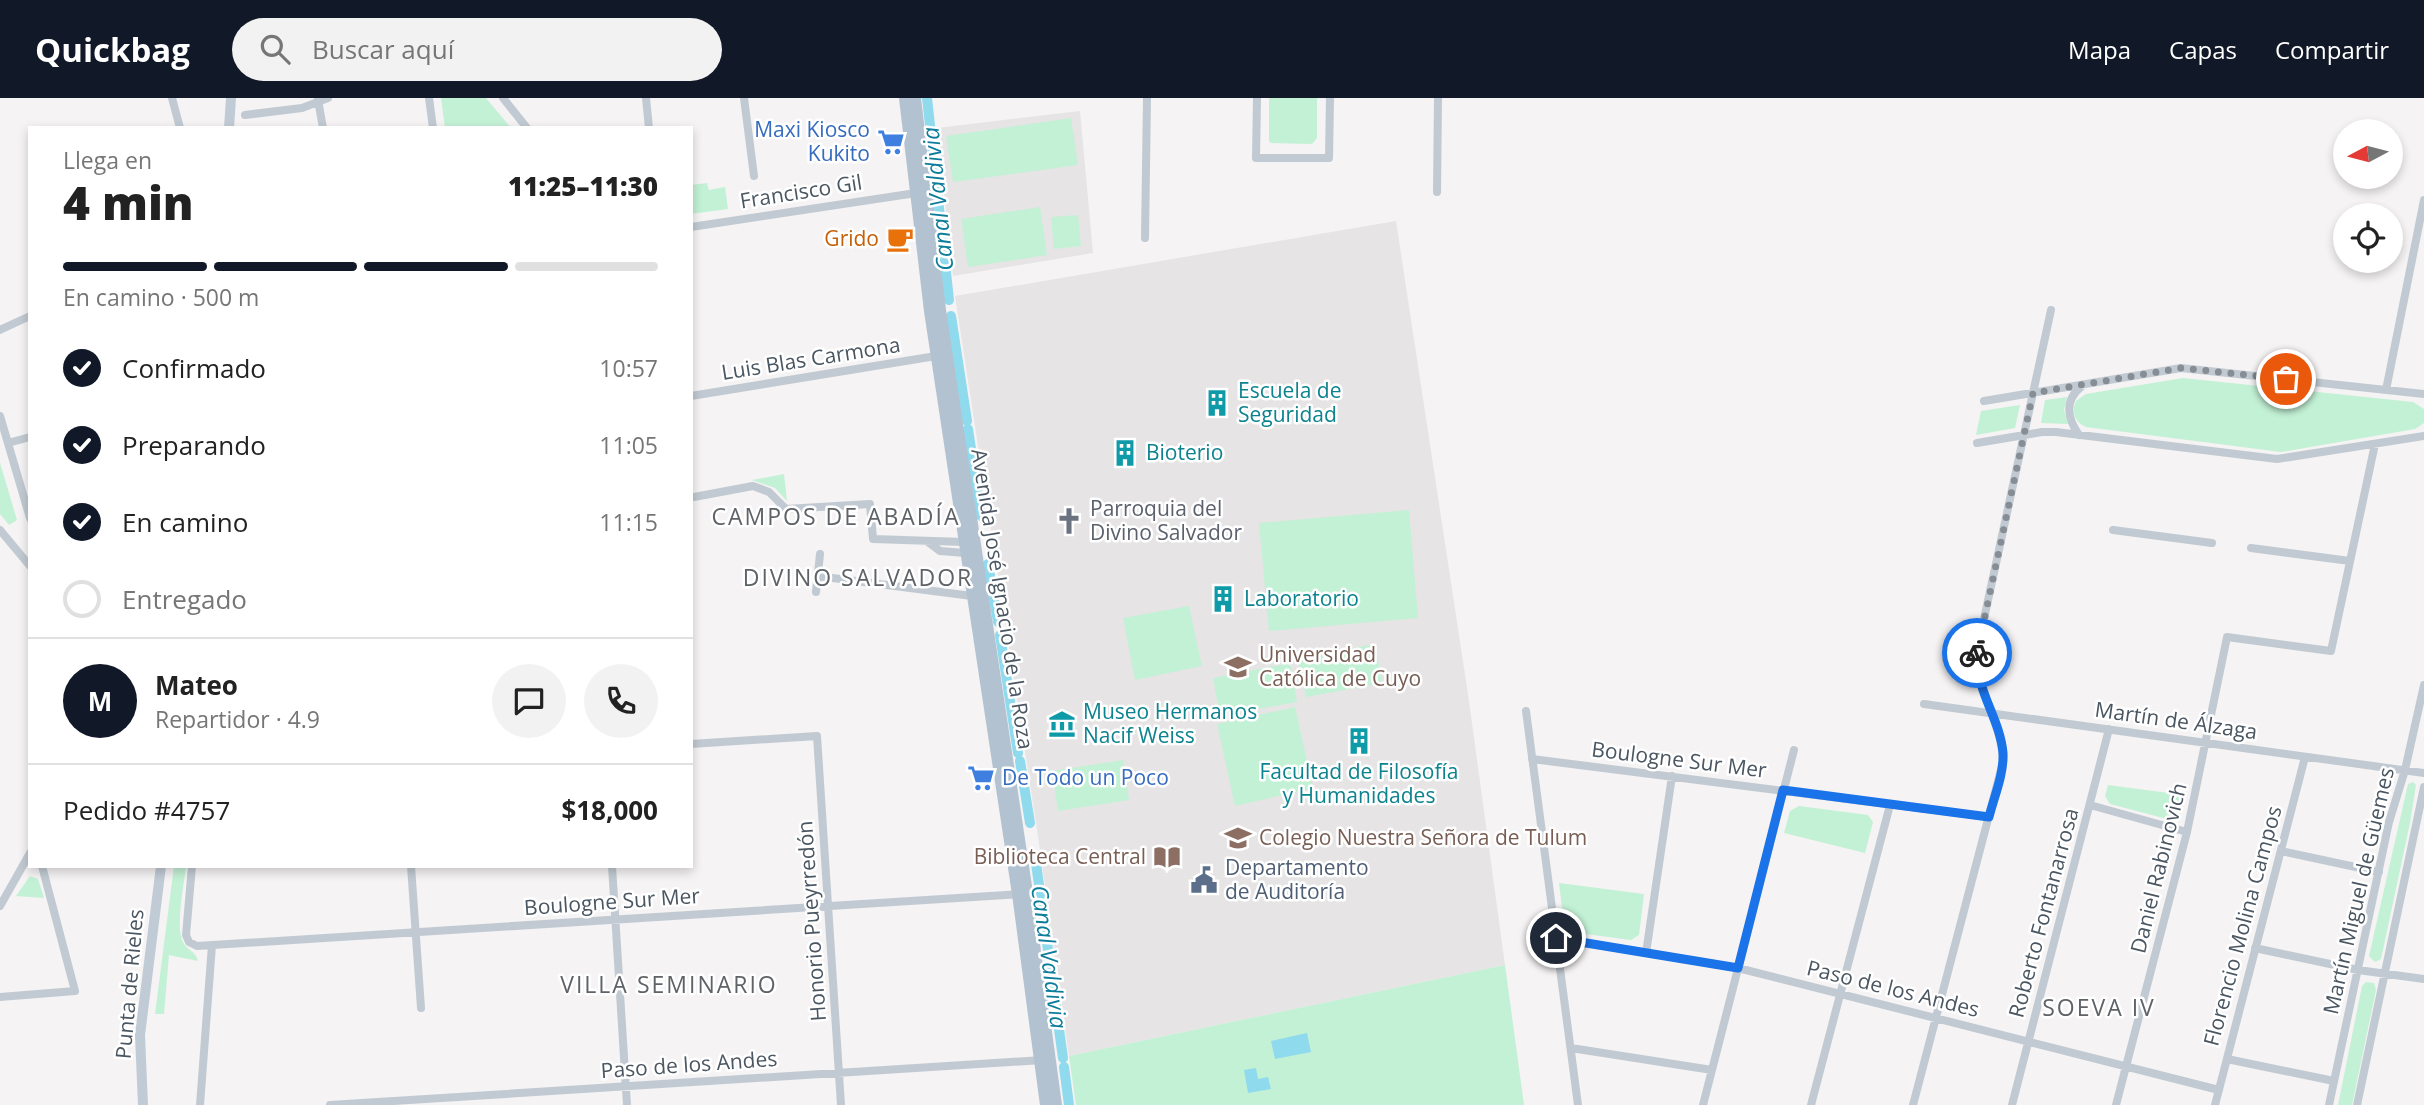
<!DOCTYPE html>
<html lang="es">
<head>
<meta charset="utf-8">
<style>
  :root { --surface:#fff; --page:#f2f2f2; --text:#222; --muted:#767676; --line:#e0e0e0; --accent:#111827 }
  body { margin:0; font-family:"Open Sans",sans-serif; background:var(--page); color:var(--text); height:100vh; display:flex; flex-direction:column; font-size:26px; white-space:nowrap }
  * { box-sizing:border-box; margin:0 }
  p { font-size:23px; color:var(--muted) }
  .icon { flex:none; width:38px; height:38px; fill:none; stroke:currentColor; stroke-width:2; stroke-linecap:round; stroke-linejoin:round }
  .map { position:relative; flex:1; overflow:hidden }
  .side { position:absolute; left:28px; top:28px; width:665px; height:742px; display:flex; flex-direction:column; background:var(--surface); border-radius:0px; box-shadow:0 4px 10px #0003 }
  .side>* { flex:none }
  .needle { width:46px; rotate:263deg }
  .fabs { position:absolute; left:2333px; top:21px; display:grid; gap:14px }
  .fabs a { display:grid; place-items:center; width:70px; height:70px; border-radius:50%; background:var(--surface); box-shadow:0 4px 10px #0003; font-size:35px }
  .pin { position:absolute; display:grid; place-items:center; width:60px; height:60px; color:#fff; margin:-30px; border:4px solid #fff; border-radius:50%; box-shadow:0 2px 7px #0007 }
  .courier { position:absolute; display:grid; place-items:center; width:70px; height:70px; margin:-35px; border:5px solid #1a73e8; border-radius:50%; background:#fff; color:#222; box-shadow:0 2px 9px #0007 }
  .headline em { font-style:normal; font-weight:800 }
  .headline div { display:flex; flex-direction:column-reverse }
  .headline { display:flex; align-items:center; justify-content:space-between; height:119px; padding:0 35px }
  h1 { font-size:46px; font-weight:800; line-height:52px }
  .bar { display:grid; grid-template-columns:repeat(4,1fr); gap:10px 7px; align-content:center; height:84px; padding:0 35px }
  .bar i { height:9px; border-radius:5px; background:var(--line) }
  .bar .selected { background:var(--accent) }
  .bar p { grid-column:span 4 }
  .line { display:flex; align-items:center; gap:18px; padding:0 35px; border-top:2px solid var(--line) }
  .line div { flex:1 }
  .round { display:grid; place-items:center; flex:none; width:74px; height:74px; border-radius:37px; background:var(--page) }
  ol { padding:0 35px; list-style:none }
  li { display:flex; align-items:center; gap:21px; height:77px }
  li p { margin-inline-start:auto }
  li .icon { padding:7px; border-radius:50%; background:var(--accent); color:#fff; stroke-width:4 }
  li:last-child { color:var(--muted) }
  li i { width:38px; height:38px; border:4px solid var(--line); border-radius:50% }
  header { display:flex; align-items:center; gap:42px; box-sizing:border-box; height:98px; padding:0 35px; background:var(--accent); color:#fff }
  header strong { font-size:33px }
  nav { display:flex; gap:38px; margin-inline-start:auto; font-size:24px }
  .search { width:490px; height:63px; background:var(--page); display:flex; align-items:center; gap:18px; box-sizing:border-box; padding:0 24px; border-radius:38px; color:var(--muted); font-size:26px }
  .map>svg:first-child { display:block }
</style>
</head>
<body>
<header>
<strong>Quickbag</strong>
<div class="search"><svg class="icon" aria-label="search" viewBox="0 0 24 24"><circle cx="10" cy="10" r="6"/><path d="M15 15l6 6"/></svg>Buscar aquí</div>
<nav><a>Mapa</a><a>Capas</a><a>Compartir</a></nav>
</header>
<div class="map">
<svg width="2424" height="1007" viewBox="0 0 2424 1007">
  <rect width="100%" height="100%" fill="#f5f3f3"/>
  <path fill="#e6e4e5" d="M1080,13L1093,155L953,178L937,30Z
    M1396,123L1469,603L1505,867L1069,958L1037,731L955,198Z"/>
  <path fill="#c3f1d5" d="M441,0H486L511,30H445Z
    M1269,0H1317V40L1312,46L1271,45L1269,43Z
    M1071,20L1078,67L953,84L946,38Z
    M707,85L709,92L725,89L728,111L691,116V87Z
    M1040,109L1047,157L968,169L961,121Z
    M1078,117L1081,148L1054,151L1051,119Z
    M2183,280L2413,304L2424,311V325L2415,331L2281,354L2086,329C2075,324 2071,315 2076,303L2086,296Z
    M2067,299L2064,312L2068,326L2041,325L2045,302Z
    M2020,307L2015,330L1976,337L1981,313Z
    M0,365L17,422L9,427L0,416Z
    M784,376L787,403L775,390L752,382Z
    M1409,412L1418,520L1269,533L1259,425Z
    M1189,508L1202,568L1135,582L1123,520Z
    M1375,546L1382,585L1306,599L1298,560Z
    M1290,565L1297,604L1220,618L1213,580Z
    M1295,609L1313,690L1235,708L1217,626Z
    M1123,662L1129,702L1058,713L1052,673Z
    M2413,684L2416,687L2410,725L2381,861L2375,864L2369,858L2408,686Z
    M2108,687L2184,697L2179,717L2171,722L2110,706L2105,698Z
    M1799,708L1868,717L1873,724L1865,755L1784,735L1790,713Z
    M174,768H186C184,787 176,825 182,842C185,851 196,853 198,863L169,857L164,916H155Z
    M30,778L38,781L44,800L16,798Z
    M1559,785L1644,796L1639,837L1631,842L1570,834L1564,827Z
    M1505,867L1524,1007H1076L1069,958Z
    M2366,884L2374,885L2376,892L2352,1007H2338L2362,888Z"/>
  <path fill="#90daee" d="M1307,935L1311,954L1275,961L1271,943Z
    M1256,970L1258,981L1268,979L1271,991L1248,995L1244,972Z"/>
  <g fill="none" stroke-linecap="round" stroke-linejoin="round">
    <path stroke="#90daee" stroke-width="10" d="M927,0L949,202
      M951,218L967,323
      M968,331L981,418
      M988,466L998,524
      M1000,537L1018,655
      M1020,663L1030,725
      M1035,758L1063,960
      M1064,969L1069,1007"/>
    <path stroke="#c1cad2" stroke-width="8" d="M172,0L180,30
      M429,0L433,30
      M503,0L527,30
      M646,0L649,30
      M744,0L754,78
      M1257,0L1256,60H1329L1330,0
      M318,2L323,30
      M245,17L302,10L328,0
      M1437,94L1438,0
      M691,129L916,95
      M1145,140L1147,0
      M0,232L30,218
      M2386,292L2424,102
      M691,298L936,258
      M1984,303L2181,270L2424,296
      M0,318L30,420
      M2079,337C2067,320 2064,302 2082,288
      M8,345L30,339
      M1977,345L2042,334H2056L2277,361L2424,338
      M694,399L753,388L769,394L786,411L870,406L873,441L964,444
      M0,432L30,468
      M2113,432L2212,445
      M928,444L940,453L965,455
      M2251,450L2350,463
      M817,478L972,498
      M816,494L820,456
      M1924,606L2424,675
      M1526,613L1578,1007
      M691,646L817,638L841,1007
      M1532,661L1989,719
      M2090,707L2187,734
      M2281,753L2379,774
      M192,768L186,837L189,844L197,848L1021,796
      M411,768L421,910
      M612,768L627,1007
      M0,808L30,755
      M1556,840L1738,870L2219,992
      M2255,850L2358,872L2424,881
      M1646,855L1672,678
      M0,899L75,893L42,768
      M1571,950L1712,972
      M2227,961L2334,983
      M200,1007L212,847
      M330,1007L1043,962
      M1703,1007L1794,652
      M1811,1007L1890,707
      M1913,1007L2003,664C2002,623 1975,593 1977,553L2051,212
      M2012,1007L2109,631
      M2116,1007L2187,734L2227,539L2331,553L2375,346
      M2215,1007L2305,659
      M2329,1007L2389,724L2405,672L2424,587
      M2357,1007L2424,689"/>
    <path stroke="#c1cbd6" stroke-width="10" d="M229,30L231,0
      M143,1007L140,937L161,768"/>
    <path stroke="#b3c2d1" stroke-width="12" d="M905,0L930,213L1018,796L1046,1007
      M915,0L940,212L1027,795L1056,1007"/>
  </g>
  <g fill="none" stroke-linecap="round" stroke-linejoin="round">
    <path stroke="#868d94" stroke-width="7" stroke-dasharray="0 12.6" d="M1977,555L2033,295L2181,270L2286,281"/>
    <path stroke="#1a73e8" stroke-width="9" d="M1556,840L1738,870L1783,692L1989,719C1994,699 2004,676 2003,655C2000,620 1975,592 1977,555"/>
  </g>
  <defs>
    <symbol id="supermarket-bare" viewBox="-9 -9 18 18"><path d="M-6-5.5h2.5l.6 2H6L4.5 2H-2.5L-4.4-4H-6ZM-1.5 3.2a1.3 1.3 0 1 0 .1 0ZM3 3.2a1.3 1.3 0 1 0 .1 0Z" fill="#3f7fe0" stroke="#fff" stroke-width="2.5" paint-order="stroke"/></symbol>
    <symbol id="cafe-bare" viewBox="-9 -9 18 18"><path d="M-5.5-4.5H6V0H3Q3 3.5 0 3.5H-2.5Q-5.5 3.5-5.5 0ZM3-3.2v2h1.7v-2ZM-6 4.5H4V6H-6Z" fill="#e8710a" stroke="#fff" stroke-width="2.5" paint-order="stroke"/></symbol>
    <symbol id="building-bare" viewBox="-9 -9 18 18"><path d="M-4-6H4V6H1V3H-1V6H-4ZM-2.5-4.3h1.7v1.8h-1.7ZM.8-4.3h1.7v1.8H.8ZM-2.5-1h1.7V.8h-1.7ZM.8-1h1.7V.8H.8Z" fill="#0f9aa8" stroke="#fff" stroke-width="2.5" paint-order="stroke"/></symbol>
    <symbol id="church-bare" viewBox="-9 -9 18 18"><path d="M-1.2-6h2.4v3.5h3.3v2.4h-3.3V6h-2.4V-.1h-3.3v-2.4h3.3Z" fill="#6b7280" stroke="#fff" stroke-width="2.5" paint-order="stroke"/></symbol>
    <symbol id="university-bare" viewBox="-9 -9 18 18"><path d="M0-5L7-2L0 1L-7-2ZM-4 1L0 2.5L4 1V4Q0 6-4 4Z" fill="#8d6e63" stroke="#fff" stroke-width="2.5" paint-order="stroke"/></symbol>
    <symbol id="museum-bare" viewBox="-9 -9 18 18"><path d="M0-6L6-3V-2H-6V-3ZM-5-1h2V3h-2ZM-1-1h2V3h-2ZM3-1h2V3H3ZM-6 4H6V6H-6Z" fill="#0f9aa8" stroke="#fff" stroke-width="2.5" paint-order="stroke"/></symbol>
    <symbol id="school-bare" viewBox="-9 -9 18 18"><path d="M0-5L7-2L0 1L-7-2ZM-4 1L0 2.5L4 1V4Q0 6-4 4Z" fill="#8d6e63" stroke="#fff" stroke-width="2.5" paint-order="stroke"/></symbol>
    <symbol id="library-bare" viewBox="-9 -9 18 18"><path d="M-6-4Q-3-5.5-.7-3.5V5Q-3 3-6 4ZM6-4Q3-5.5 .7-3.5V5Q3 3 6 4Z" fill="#8d6e63" stroke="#fff" stroke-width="2.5" paint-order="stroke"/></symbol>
    <symbol id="civic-bare" viewBox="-9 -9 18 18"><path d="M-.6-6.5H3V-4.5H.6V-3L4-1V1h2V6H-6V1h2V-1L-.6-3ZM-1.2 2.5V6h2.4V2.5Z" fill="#5c6f8a" stroke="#fff" stroke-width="2.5" paint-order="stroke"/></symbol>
  </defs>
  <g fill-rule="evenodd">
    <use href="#supermarket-bare" x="872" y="25" width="38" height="38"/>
    <use href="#cafe-bare" x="881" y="122" width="38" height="38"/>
    <use href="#building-bare" x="1198" y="286" width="38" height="38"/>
    <use href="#building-bare" x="1106" y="336" width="38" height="38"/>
    <use href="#church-bare" x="1050" y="404" width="38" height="38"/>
    <use href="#building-bare" x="1204" y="482" width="38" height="38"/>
    <use href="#university-bare" x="1219" y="550" width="38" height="38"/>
    <use href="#museum-bare" x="1043" y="607" width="38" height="38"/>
    <use href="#building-bare" x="1340" y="624" width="38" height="38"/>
    <use href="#supermarket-bare" x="962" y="661" width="38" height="38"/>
    <use href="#school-bare" x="1219" y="721" width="38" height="38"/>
    <use href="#library-bare" x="1148" y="740" width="38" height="38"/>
    <use href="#civic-bare" x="1185" y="763" width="38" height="38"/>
  </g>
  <g text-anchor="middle" stroke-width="5" stroke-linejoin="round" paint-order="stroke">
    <g font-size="21" fill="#366cbe" stroke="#fff" text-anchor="end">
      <text x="870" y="39">Maxi Kiosco<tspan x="870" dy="24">Kukito</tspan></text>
      <text x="1002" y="687" text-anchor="start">De Todo un Poco</text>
    </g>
    <g font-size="21" fill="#4a5661" stroke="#fff">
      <text transform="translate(801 94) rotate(-9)" y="7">Francisco Gil</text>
      <text transform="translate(811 261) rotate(-9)" y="7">Luis Blas Carmona</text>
      <text transform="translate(1002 501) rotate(81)" y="7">Avenida José Ignacio de la Roza</text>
      <text transform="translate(2176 623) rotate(8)" y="7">Martín de Álzaga</text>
      <text transform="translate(1679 662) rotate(7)" y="7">Boulogne Sur Mer</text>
      <text transform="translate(2159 770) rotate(-76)" y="7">Daniel Rabinovich</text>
      <text transform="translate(2359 793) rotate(-77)" y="7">Martín Miguel de Güemes</text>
      <text transform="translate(612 804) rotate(-4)" y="7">Boulogne Sur Mer</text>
      <text transform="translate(2044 815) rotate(-75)" y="7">Roberto Fontanarrosa</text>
      <text transform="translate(812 823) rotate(-94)" y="7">Honorio Pueyrredón</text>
      <text transform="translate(2243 828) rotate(-75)" y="7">Florencio Molina Campos</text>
      <text transform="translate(130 886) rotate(-85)" y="7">Punta de Rieles</text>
      <text transform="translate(1893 891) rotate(14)" y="7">Paso de los Andes</text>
      <text transform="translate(689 967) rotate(-4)" y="7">Paso de los Andes</text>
    </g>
    <g font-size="21" fill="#c56008" stroke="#fff" text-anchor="end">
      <text x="879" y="148">Grido</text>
    </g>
    <g font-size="21" fill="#0d838f" stroke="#fff" text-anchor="start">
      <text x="1238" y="300">Escuela de<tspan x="1238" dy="24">Seguridad</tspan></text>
      <text x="1146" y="362">Bioterio</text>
      <text x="1244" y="508">Laboratorio</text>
      <text x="1083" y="621">Museo Hermanos<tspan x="1083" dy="24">Nacif Weiss</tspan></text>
      <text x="1359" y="681" text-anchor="middle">Facultad de Filosofía<tspan x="1359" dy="24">y Humanidades</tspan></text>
    </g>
    <g font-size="21" fill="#5b616d" stroke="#fff" text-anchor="start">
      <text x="1090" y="418">Parroquia del<tspan x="1090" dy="24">Divino Salvador</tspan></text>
    </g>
    <g font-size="21" fill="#785e54" stroke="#fff" text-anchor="start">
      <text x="1259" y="564">Universidad<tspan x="1259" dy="24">Católica de Cuyo</tspan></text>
      <text x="1259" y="747">Colegio Nuestra Señora de Tulum</text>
      <text x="1146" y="766" text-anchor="end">Biblioteca Central</text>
    </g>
    <g font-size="21" fill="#4e5e75" stroke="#fff" text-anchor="start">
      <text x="1225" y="777">Departamento<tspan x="1225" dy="24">de Auditoría</tspan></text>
    </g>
    <g font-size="23" font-style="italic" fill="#0c7c9b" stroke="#fff">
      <text transform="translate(938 101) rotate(-96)" y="8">Canal Valdivia</text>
      <text transform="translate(1049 859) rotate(82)" y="8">Canal Valdivia</text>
    </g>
    <g font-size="23" letter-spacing="2" fill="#5f6368" stroke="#fff">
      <text x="836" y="427">CAMPOS DE ABADÍA</text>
      <text x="858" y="488">DIVINO SALVADOR</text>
      <text x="669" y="895">VILLA SEMINARIO</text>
      <text x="2099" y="918">SOEVA IV</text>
    </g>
  </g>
</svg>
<div class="fabs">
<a><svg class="needle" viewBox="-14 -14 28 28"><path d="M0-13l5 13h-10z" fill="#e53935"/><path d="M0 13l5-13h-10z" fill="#767676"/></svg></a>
<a><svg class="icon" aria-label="locate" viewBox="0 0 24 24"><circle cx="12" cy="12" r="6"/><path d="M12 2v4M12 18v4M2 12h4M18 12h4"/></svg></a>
</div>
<div class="pin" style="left:2286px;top:281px;background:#ea580c"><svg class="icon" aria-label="bag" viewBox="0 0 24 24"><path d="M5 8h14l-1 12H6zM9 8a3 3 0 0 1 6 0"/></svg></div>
<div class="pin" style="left:1556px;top:840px;background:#1f2937"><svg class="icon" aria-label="home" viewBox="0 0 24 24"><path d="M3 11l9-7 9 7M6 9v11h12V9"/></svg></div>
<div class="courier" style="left:1977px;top:555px"><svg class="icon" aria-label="bike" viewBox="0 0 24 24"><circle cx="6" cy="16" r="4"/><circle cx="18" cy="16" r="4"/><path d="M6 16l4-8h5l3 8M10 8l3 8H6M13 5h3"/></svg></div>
<section class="side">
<div class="headline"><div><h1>4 min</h1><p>Llega en</p></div><em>11:25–11:30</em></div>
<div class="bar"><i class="selected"></i><i class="selected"></i><i class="selected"></i><i></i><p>En camino · 500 m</p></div>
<ol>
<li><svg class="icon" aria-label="check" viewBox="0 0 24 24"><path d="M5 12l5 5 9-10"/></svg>Confirmado<p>10:57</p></li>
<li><svg class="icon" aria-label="check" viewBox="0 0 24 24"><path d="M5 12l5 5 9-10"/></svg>Preparando<p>11:05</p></li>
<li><svg class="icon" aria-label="check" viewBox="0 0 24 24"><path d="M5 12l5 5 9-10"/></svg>En camino<p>11:15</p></li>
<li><i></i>Entregado</li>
</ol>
<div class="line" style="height:126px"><b class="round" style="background:var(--accent);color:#fff">M</b><div><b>Mateo</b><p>Repartidor · 4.9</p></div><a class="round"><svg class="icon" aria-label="chat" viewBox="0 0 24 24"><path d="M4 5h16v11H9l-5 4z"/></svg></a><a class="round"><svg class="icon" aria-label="phone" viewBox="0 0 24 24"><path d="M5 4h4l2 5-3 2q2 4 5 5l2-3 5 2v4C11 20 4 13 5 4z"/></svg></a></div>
<div class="line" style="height:91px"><div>Pedido #4757</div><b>$18,000</b></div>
</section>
</div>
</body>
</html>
